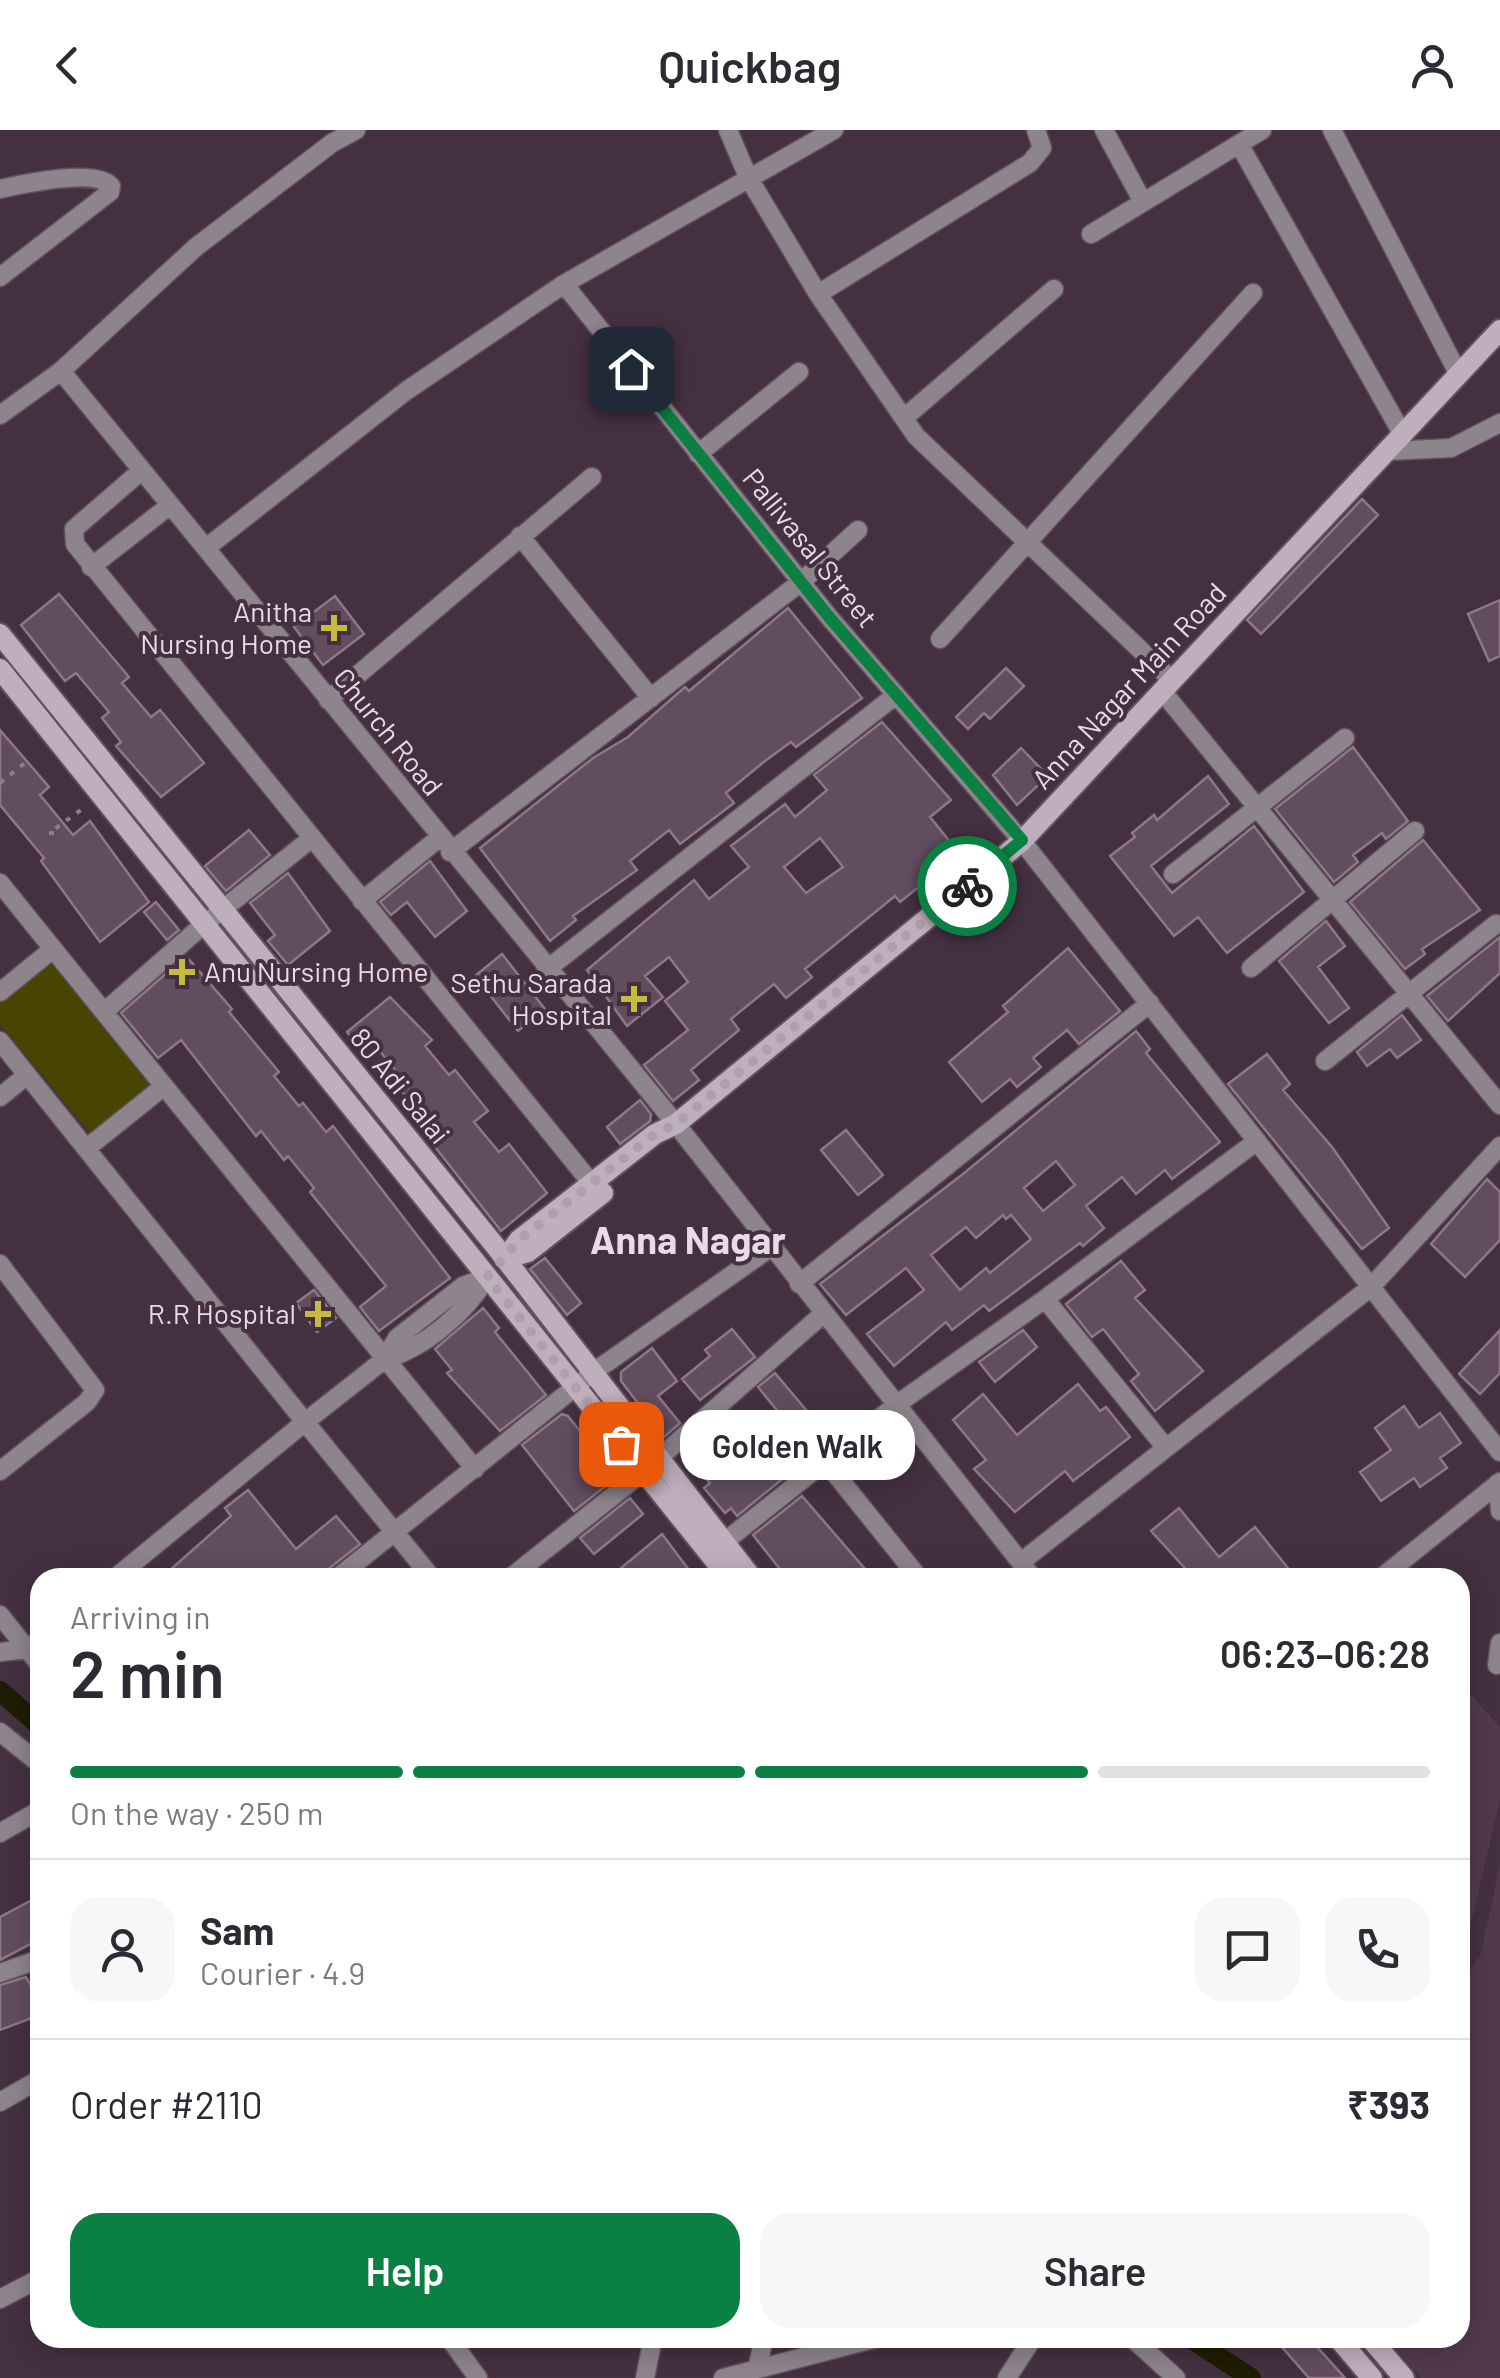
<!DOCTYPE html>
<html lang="en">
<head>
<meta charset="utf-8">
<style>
  :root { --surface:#fff; --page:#f7f7f7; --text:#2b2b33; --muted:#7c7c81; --line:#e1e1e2; --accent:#0b8043 }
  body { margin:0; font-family:Barlow,sans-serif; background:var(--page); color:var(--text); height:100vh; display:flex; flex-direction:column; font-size:38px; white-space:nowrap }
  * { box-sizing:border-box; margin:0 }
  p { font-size:32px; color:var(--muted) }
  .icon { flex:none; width:55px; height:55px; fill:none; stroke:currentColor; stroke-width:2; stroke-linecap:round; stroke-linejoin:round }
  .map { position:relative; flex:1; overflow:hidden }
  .details { position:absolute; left:30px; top:1438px; width:1440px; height:780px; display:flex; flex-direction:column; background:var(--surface); border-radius:30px; box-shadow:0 5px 25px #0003 }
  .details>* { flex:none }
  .pin { position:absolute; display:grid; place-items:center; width:85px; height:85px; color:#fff; margin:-42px; border-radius:20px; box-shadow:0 5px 15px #0006 }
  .courier { position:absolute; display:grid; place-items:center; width:100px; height:100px; margin:-50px; border:8px solid #0b8043; border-radius:50%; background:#fff; color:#222; box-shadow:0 2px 12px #0007 }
  .bubble { position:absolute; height:70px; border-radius:30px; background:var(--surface); box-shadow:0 5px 25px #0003; font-size:32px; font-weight:600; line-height:70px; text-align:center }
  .summary em { font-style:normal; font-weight:600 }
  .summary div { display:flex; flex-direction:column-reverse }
  .summary { display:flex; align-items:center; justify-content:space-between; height:170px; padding:0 40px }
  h1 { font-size:65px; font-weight:600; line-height:75px }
  .bar { display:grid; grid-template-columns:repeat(4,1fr); gap:15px 10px; align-content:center; height:120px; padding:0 40px }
  .bar i { height:12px; border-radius:8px; background:var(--line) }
  .bar .current { background:var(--accent) }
  .bar p { grid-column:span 4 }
  .line { display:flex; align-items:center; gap:25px; padding:0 40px; border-top:2px solid var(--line) }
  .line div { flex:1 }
  .round { display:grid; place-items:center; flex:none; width:105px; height:105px; border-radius:30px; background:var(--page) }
  .primary-button { display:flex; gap:20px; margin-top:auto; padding:20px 40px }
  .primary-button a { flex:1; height:115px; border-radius:30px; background:var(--accent); color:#fff; font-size:40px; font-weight:600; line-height:115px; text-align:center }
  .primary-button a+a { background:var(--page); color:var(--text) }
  header { display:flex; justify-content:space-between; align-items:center; height:130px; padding:0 40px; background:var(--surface); font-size:45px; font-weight:600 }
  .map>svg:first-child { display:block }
</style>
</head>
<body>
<header><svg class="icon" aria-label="back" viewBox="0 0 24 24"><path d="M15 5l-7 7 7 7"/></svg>Quickbag<svg class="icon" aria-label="person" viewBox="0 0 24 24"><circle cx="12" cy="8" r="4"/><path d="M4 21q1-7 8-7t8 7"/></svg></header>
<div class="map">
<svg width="1500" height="2248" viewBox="0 0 1500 2248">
  <rect width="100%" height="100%" fill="#443041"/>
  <path fill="#523a4e" d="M1460,1553L1500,1597V1669L1460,1841Z
    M1500,1735V2248H1421L1386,2208H1460V1856L1480,1826Z"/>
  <path fill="#494400" d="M52,833L150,953L92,1005L0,894V873Z"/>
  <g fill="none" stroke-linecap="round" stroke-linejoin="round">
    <path stroke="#1e1c01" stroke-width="20" d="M0,1561L40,1596
      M1190,2208L1251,2248"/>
  </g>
  <path fill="#614d5e" stroke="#8d7789" stroke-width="2.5" fill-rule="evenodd" d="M1362,369L1378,385L1261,504L1247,490Z
    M59,464L129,547L122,553L151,587L160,580L204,633L161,667L116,616L121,612L102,588L109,582L76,543L65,551L21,495Z
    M335,466L364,504L323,535L294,497Z
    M1500,470V526L1489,531L1468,484Z
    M788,478L862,568L796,617L791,612L765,631L726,663L734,673L680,714L669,700L630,731L637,740L573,786L576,790L550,811L480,718L593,628L628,607L685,557L689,561Z
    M1006,538L1024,556L990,589L984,583L968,599L956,587Z
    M882,592L951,670L930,687L968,734L948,750L940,740L900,772L895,766L805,839L812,847L786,868L774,854L731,889L739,900L691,940L699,950L673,971L644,935L688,900L665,871L688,852L669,827L645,846L663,867L627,896L587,840L694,750L709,769L749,737L731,716L785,674L795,687L827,660L814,645ZM820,708L843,737L806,763L784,737Z
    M0,600L49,657L40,665L73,705L90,691L149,772L100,812L41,731L44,728L0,675Z
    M1353,617L1408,691L1386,709L1382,703L1353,725L1358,732L1334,752L1275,679Z
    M1021,618L1048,646L1017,675L993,645Z
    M1208,646L1229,674L1151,736L1172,763L1254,696L1304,762L1227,823L1198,787L1174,806L1110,726L1135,707L1132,703L1154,685L1157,690Z
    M249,700L270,725L226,761L205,736Z
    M1423,710L1480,780L1422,819L1425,824L1405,839L1350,772Z
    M430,731L467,781L435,807L407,772L391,785L380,772Z
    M288,743L330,801L288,835L268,811L275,805L250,773Z
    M156,772L179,800L167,810L144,782Z
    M1326,791L1345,816L1318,837L1349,878L1329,893L1279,831Z
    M1500,807V843L1448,891L1427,866Z
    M1068,818L1120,881L1079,914L1067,900L1033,928L1041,937L1017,957L1010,949L982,972L949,932L1008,882L1003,876Z
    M502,824L545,879L518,901L475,846Z
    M186,826L232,879L229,882L279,942L274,946L299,976L303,973L326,1002L333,996L450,1148L379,1201L360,1177L386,1156L310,1062L314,1058L288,1026L284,1030L261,1001L256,1006L181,910L158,928L121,883Z
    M390,867L432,910L425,916L449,945L455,940L488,981L474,992L499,1022L509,1014L547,1063L501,1101L406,980L413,975L394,952L400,946L374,914L363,922L347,902Z
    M1402,885L1421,910L1397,928L1390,919L1367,936L1357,922Z
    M1136,901L1150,919L1146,923L1220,1012L1172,1049L1165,1040L1136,1064L1122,1047L1086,1076L1104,1098L1083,1116L1080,1113L989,1181L984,1175L952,1200L946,1192L894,1236L867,1204L924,1160L906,1138L846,1185L820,1154L963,1044ZM1056,1031L1075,1055L1043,1081L1024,1058ZM1003,1085L1006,1089L1011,1085L1031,1109L990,1143L986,1138L960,1160L931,1125L966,1097L976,1108Z
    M1267,924L1290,954L1283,960L1332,1017L1389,1098L1362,1119L1228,954Z
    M640,970L651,984L650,991L620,1014L607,997Z
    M846,1000L883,1045L858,1065L821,1020Z
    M1487,1049L1500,1062V1110L1465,1147L1431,1114Z
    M545,1128L581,1173L567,1185L530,1139Z
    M1121,1131L1145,1160L1135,1168L1203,1241L1155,1281L1131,1251L1139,1244L1103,1199L1092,1207L1066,1174Z
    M314,1160L336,1188L317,1202L296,1173Z
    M483,1178L499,1198L495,1202L546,1265L500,1301L447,1243L452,1240L435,1219Z
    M732,1199L755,1227L700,1270L682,1249L710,1226L705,1220Z
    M1023,1200L1037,1217L995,1252L979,1232Z
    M1500,1200V1243L1480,1264L1459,1244Z
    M652,1218L677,1251L658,1266L680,1293L664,1307L621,1251V1242Z
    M775,1243L807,1281L789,1295L758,1257Z
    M1078,1254L1100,1281L1106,1277L1130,1307L1073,1351L1065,1341L1015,1382L974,1339L986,1330L953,1290L983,1264L1017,1305Z
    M1404,1276L1419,1298L1440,1283L1461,1313L1440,1328L1447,1338L1420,1357L1414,1348L1381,1371L1360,1342L1391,1320L1375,1298Z
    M562,1284L568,1286L617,1347L574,1381L522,1315Z
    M715,1298L740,1329L767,1307L787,1332L780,1338L786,1346L737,1386L731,1378L725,1383L704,1358L710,1353L684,1322Z
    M248,1360L296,1419L336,1386L360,1414L317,1448H161L231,1386L225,1378Z
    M802,1366L865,1439L869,1448H787L753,1405Z
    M630,1368L643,1384L594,1424L580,1408Z
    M1179,1378L1219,1427L1255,1397L1296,1448H1194L1151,1401Z
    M662,1404L695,1448H609Z
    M34,1769L40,1782V1809L0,1830V1787Z
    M26,1847L40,1872V1885L0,1900V1855Z
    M1274,2208H1309L1345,2248H1309Z"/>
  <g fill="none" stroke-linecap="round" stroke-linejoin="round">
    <defs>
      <path id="street" d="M728,0L748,47L818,164L916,306L1172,550
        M1104,0L1143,72
        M1332,0L1459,245
        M1239,14L1403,305
        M0,59C23,54 95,38 111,56L110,62L0,147
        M1091,104L1262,0
        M564,154L829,487L1022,711L1500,1322
        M818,164L1030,33L1042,18L1036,0
        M61,241L676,994L1033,1448
        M0,285L61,241L196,117L332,13L356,0
        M904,288L1054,159
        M1388,321L1451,318L1500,293
        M698,324L799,242
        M141,341L74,399L75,414L592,1054
        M520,406L651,568
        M206,418L406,261L564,154L834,0
        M91,437L169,376
        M940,509L1253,163
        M1162,561L1500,975
        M328,570L592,347
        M450,722L801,452L858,400
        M1173,744L1345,608
        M0,753L104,882L203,795L312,708
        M362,771L439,708
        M1251,838L1415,701
        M546,840L896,565
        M0,862L53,819
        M104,882L475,1339
        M0,911L305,1292L385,1229L397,1208L463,1156L487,1147C466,1182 425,1218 385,1229
        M1325,931L1496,794
        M0,967L27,945
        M87,1018L163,957
        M0,1134L95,1260L87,1272L0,1341
        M799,1154L1150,873
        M1166,1318L1045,1169L1257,1011
        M825,1331L919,1448
        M1498,1353L1500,1381
        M723,1413L896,1275L1045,1169
        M1021,1432L1371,1157L1500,1016
        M115,1448L305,1292L432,1448
        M337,1448L595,1241L770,1118
        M510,1448L643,1342L823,1184
        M1381,1448L1500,1352
        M0,1485L40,1535
        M0,1522L29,1519L40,1509
        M1497,1535L1500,1513
        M0,1602L40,1634
        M0,1703L40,1680
        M0,1843L40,1829
        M0,1972L40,1949
        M0,2169L40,2148
        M449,2208L478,2248
        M1132,2208L1176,2248
        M758,2235L764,2208
        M645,2248L653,2208
        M723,2248L877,2208
        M1007,2248L1033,2208"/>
      <path id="secondary" d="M0,504L496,1117L752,1448
        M0,539L729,1448
        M505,1129L519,1110L655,1004L676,994L1022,711L1500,200
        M505,1129L528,1122L603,1063
        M1338,2208L1372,2248
        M1370,2208L1404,2248"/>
    </defs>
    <use href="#street" stroke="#624f5f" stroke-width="21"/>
    <use href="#secondary" stroke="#624f5f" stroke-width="24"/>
    <path stroke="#8e7d8b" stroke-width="4" stroke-dasharray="5 8" stroke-linecap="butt" d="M0,653L25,633
      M54,703H49L85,677"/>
    <use href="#street" stroke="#8e848c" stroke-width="18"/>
    <use href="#secondary" stroke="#bfaebb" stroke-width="20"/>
  </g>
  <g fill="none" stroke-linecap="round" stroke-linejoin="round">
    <path stroke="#af9fac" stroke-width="10" stroke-dasharray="0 18" d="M621,1314L487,1147L519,1110L655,1004L676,994L967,756"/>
    <path stroke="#0b8043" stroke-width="12" d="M631,239L829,487L1022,710L967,756"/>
  </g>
  <g fill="#c5bc3d" stroke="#443041" stroke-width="4">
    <path d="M329 483h10v10h10v10h-10v10h-10v-10h-10v-10h10z"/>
    <path d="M177 827h10v10h10v10h-10v10h-10v-10h-10v-10h10z"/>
    <path d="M629 854h10v10h10v10h-10v10h-10v-10h-10v-10h10z"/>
    <path d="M313 1169h10v10h10v10h-10v10h-10v-10h-10v-10h10z"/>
  </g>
  <g text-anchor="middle" stroke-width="8" stroke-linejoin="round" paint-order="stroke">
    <g font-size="28" fill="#e8dbe5" stroke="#443041">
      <text transform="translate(810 418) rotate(51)" y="10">Pallivasal Street</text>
      <text transform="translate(1129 556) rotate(-47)" y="10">Anna Nagar Main Road</text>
      <text transform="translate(388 602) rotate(51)" y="10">Church Road</text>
      <text transform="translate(400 956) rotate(51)" y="10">80 Adi Salai</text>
    </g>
    <g font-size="28" fill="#e8dbe5" stroke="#443041" text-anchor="end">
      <text x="312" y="492">Anitha<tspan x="312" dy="32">Nursing Home</tspan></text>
      <text x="204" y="852" text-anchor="start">Anu Nursing Home</text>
      <text x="612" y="863">Sethu Sarada<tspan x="612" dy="32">Hospital</tspan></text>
      <text x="296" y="1194">R.R Hospital</text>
    </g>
    <g font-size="38" font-weight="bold" fill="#e8dbe5" stroke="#443041">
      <text x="688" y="1124">Anna Nagar</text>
    </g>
  </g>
</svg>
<div class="pin" style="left:621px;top:1314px;background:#ea580c"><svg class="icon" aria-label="bag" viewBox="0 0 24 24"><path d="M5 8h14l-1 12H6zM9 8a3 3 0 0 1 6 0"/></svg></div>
<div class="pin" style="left:631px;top:239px;background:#1f2937"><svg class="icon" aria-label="home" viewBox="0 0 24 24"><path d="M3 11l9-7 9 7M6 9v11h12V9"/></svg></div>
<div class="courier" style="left:967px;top:756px"><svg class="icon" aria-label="bike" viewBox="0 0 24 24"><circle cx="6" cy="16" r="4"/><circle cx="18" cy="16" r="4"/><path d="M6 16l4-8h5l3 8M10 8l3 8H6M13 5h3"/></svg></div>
<div class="bubble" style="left:680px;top:1280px;width:235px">Golden Walk</div>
<section class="details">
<div class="summary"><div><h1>2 min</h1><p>Arriving in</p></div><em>06:23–06:28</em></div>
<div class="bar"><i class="current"></i><i class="current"></i><i class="current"></i><i></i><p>On the way · 250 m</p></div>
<div class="line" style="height:180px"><a class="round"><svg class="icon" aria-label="person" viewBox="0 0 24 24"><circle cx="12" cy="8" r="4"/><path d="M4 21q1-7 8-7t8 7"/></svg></a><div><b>Sam</b><p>Courier · 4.9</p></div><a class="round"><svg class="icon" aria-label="chat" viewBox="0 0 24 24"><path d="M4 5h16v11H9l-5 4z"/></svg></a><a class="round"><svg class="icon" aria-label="phone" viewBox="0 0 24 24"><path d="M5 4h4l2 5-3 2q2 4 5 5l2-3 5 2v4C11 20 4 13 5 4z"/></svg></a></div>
<div class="line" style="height:130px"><div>Order #2110</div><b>₹393</b></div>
<div class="primary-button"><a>Help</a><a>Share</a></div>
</section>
</div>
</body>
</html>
